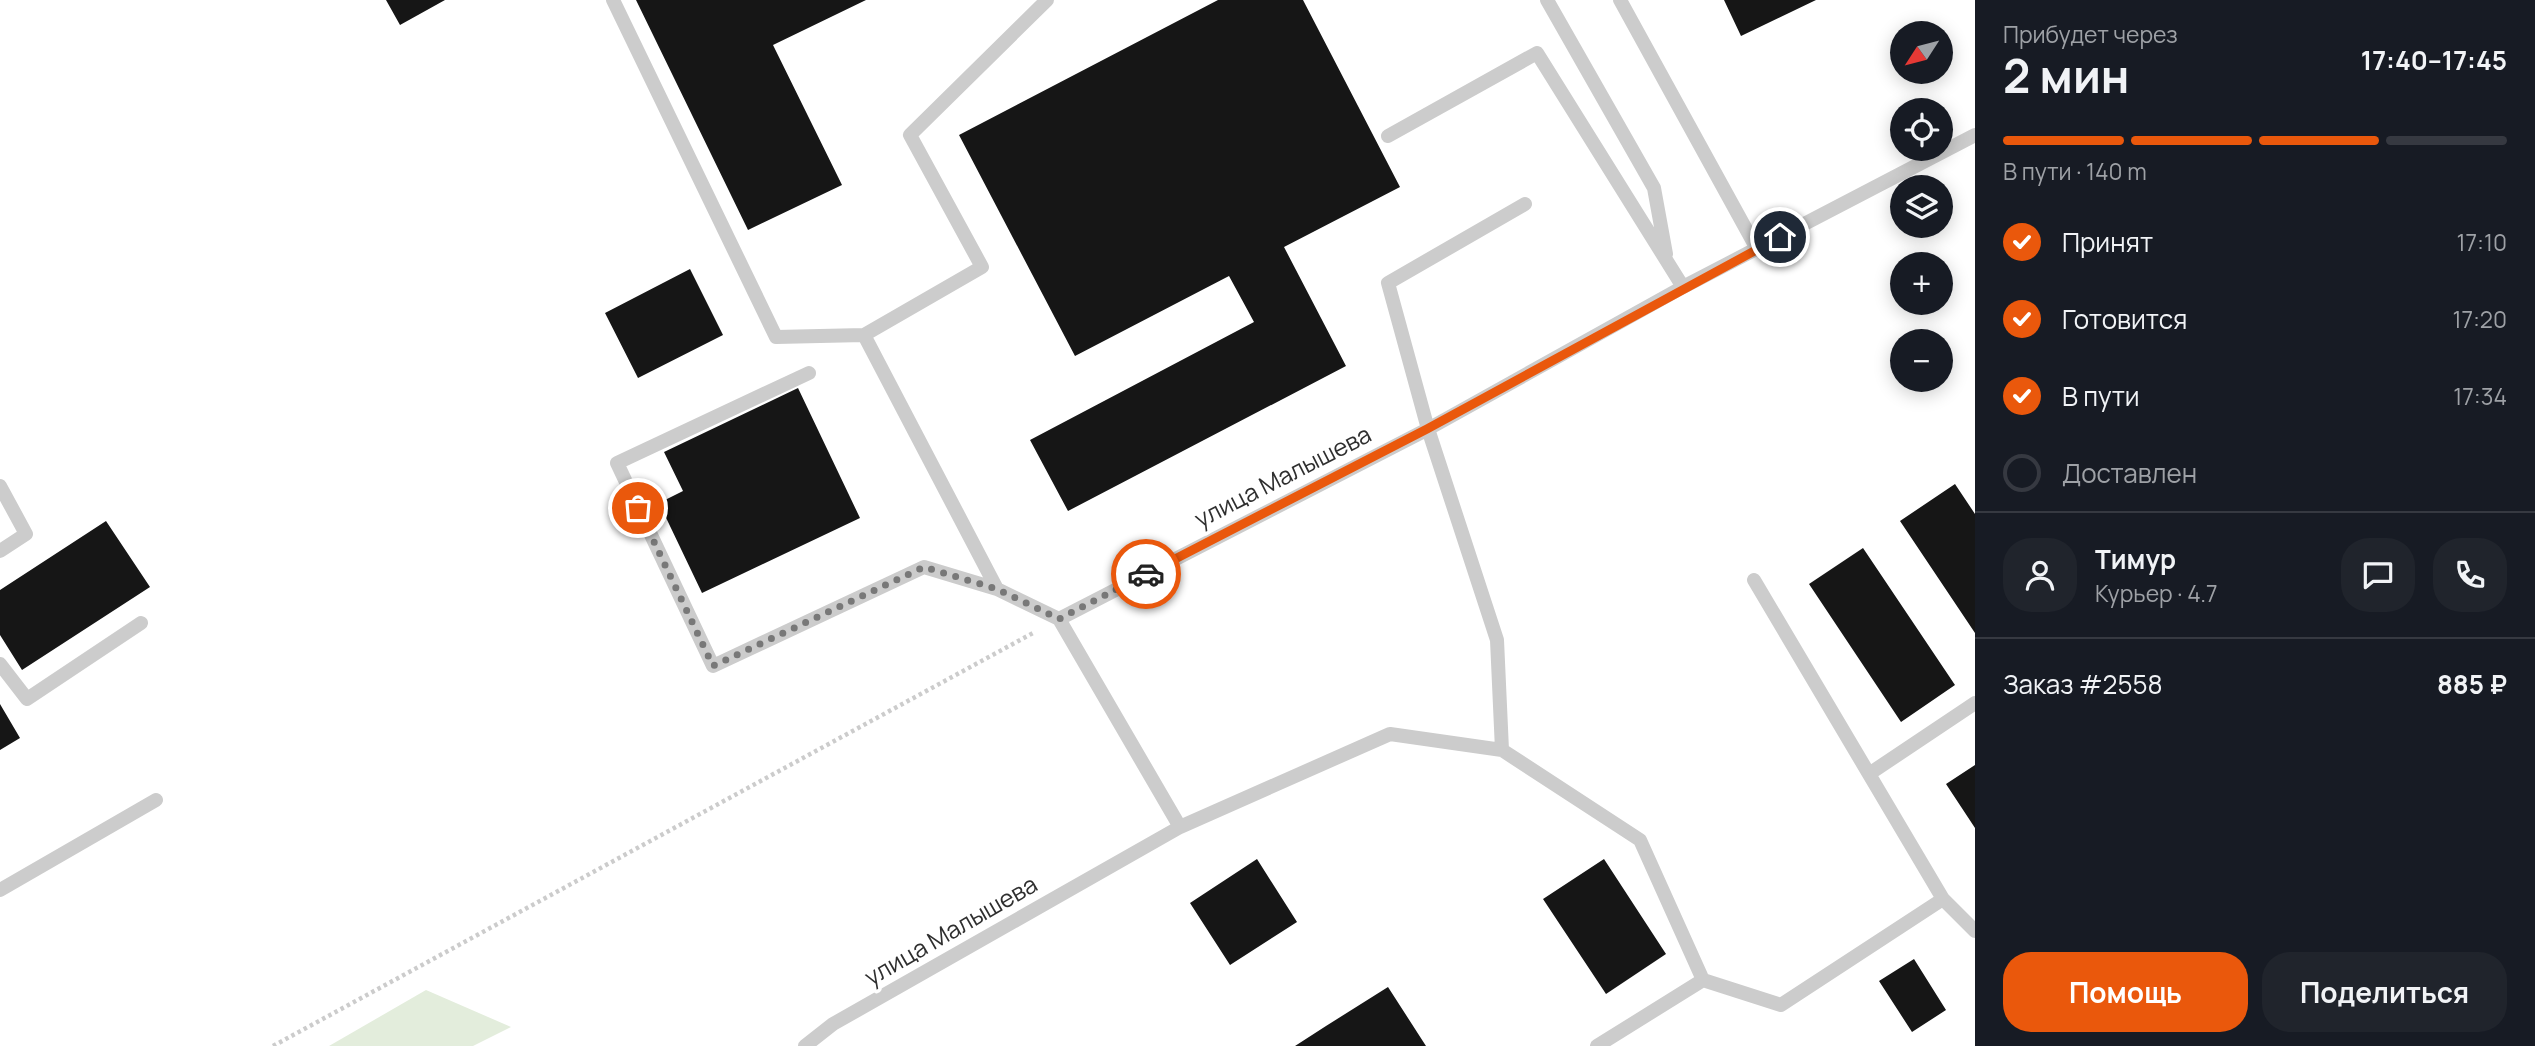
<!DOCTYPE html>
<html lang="ru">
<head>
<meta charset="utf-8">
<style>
  :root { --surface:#171b24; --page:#20242c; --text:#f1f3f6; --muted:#9ea1a6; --line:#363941; --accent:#ea580c }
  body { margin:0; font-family:Manrope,sans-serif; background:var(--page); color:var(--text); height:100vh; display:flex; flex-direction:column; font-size:26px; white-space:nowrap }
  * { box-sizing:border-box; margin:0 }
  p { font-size:23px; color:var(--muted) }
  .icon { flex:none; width:38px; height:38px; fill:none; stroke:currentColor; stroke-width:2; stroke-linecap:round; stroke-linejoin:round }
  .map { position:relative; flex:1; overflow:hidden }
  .sheet { display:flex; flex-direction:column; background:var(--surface); width:560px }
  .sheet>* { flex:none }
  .needle { width:46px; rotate:234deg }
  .controls { position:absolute; left:1890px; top:21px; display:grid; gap:14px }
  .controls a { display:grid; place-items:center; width:63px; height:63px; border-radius:50%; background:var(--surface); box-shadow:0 4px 18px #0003; font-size:35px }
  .pin { position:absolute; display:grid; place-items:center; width:60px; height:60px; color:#fff; margin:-30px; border:4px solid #fff; border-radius:50%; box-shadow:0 2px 7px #0007 }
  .courier { position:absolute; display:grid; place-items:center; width:70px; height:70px; margin:-35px; border:5px solid #ea580c; border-radius:50%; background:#fff; color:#222; box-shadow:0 2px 9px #0007 }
  .head em { font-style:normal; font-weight:700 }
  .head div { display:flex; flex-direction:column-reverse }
  .head { display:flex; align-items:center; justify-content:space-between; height:119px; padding:0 28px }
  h1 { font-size:46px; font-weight:700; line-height:52px }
  .bar { display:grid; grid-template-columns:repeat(4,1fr); gap:10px 7px; align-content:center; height:84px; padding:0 28px }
  .bar i { height:9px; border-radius:5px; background:var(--line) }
  .bar .active { background:var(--accent) }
  .bar p { grid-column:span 4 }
  .line { display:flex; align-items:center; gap:18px; padding:0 28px; border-top:2px solid var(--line) }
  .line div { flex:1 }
  .round { display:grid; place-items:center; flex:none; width:74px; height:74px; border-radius:28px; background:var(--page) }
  ol { padding:0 28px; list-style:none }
  li { display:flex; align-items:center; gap:21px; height:77px }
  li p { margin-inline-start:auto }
  li .icon { padding:7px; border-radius:50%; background:var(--accent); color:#fff; stroke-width:4 }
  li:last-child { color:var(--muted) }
  li i { width:38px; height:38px; border:4px solid var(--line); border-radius:50% }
  .primary-button { display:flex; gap:14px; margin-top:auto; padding:14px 28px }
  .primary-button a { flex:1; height:80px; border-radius:28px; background:var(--accent); color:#fff; font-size:28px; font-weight:700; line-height:80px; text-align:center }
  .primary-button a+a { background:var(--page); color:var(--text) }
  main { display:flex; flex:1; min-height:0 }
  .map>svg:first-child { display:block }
</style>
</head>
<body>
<main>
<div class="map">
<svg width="1975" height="1046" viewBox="0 0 1975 1046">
  <rect width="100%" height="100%" fill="#fff"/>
  <path fill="#e3eddc" d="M426,990L511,1027L473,1046H329Z"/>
  <path fill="#161616" d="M386,0H445L400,25Z
    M636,0H866L773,45L842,185L748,230Z
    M1218,0H1303L1400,187L1284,247L1346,366L1068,511L1030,440L1254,322L1229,276L1075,356L959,135Z
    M1724,0H1816L1741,36Z
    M690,269L723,335L638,378L605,313Z
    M798,388L860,518L702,593L659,503L683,491L664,452Z
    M1955,484L1975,514V633L1900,521Z
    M106,521L150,587L22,670L0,635V590Z
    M1863,548L1955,685L1901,722L1809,584Z
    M0,704L20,738L0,750Z
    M1975,765V828L1946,784Z
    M1257,859L1297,922L1230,965L1190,903Z
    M1604,859L1666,954L1606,994L1543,899Z
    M1914,959L1946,1010L1912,1032L1879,981Z
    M1388,987L1426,1046H1295L1326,1026Z"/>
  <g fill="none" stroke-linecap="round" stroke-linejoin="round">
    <path stroke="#ccc" stroke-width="4.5" stroke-dasharray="3.5 3.5" stroke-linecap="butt" d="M273,1046L1033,633"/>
    <path stroke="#ccc" stroke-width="14" d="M613,0L776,337L864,335L997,589L1059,619
      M1547,0L1654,188L1666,254
      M1620,0L1757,249
      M1388,136L1537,53L1683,287
      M864,335L982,267L910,135L1047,0
      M809,373L617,463L713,666L924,567L997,589
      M0,486L26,534L0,551
      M0,664L27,699L141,623
      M1502,750L1497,640L1428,429L1388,283L1525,204
      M1869,774L1975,703
      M1180,827L1390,734L1502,750L1640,840L1703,980L1597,1046
      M0,890L156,800
      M1943,899L1975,931
      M1703,980L1781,1005L1943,899L1754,580
      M805,1046L833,1024L1180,827L1059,619L1428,429L1683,287L1975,135"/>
  </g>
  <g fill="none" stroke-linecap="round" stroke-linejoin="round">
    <path stroke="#787878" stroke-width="7" stroke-dasharray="0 12.6" d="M638,508L713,666L924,567L997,589L1059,619L1146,574"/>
    <path stroke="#ea580c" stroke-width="9" d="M1146,574L1427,429L1780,237"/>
  </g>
  <g text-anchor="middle" stroke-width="7" stroke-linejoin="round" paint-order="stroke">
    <g font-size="24" fill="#2f2f2f" stroke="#fff">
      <text transform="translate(1283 477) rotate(-27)" y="8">улица Малышева</text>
      <text transform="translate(951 931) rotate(-30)" y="8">улица Малышева</text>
    </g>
  </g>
</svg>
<div class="controls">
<a><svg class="needle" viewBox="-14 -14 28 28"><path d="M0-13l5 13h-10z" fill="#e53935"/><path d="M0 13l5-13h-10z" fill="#9ea1a6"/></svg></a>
<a><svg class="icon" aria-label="locate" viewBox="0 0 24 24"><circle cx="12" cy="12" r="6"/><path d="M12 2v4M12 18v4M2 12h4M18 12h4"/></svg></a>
<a><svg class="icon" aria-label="layers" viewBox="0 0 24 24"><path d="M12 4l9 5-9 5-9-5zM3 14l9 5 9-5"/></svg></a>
<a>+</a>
<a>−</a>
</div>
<div class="pin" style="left:638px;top:508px;background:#ea580c"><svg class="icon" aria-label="bag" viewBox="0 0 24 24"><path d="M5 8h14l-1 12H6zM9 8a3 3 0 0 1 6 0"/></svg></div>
<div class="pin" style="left:1780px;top:237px;background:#1f2937"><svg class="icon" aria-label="home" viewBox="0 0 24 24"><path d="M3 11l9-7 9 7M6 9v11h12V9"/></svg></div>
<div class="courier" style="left:1146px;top:574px"><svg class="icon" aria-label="car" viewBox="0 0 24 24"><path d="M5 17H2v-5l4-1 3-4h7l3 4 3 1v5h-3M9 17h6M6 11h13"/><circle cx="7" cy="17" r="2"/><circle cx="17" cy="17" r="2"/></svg></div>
</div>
<section class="sheet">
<div class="head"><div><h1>2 мин</h1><p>Прибудет через</p></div><em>17:40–17:45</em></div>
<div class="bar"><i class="active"></i><i class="active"></i><i class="active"></i><i></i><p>В пути · 140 m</p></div>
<ol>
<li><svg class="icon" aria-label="check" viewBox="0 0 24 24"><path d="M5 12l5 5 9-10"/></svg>Принят<p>17:10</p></li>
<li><svg class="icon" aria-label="check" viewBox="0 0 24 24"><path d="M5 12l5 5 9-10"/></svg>Готовится<p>17:20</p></li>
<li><svg class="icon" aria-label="check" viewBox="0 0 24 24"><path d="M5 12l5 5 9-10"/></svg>В пути<p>17:34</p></li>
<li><i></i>Доставлен</li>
</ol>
<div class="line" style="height:126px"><a class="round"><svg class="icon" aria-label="person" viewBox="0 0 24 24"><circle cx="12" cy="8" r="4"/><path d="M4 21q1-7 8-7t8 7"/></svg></a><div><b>Тимур</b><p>Курьер · 4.7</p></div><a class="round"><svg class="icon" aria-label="chat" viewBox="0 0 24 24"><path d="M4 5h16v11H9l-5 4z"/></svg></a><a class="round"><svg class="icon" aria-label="phone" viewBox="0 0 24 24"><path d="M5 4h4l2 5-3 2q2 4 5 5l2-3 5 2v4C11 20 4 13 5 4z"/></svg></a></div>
<div class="line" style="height:91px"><div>Заказ #2558</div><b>885 ₽</b></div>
<div class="primary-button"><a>Помощь</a><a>Поделиться</a></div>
</section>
</main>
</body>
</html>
